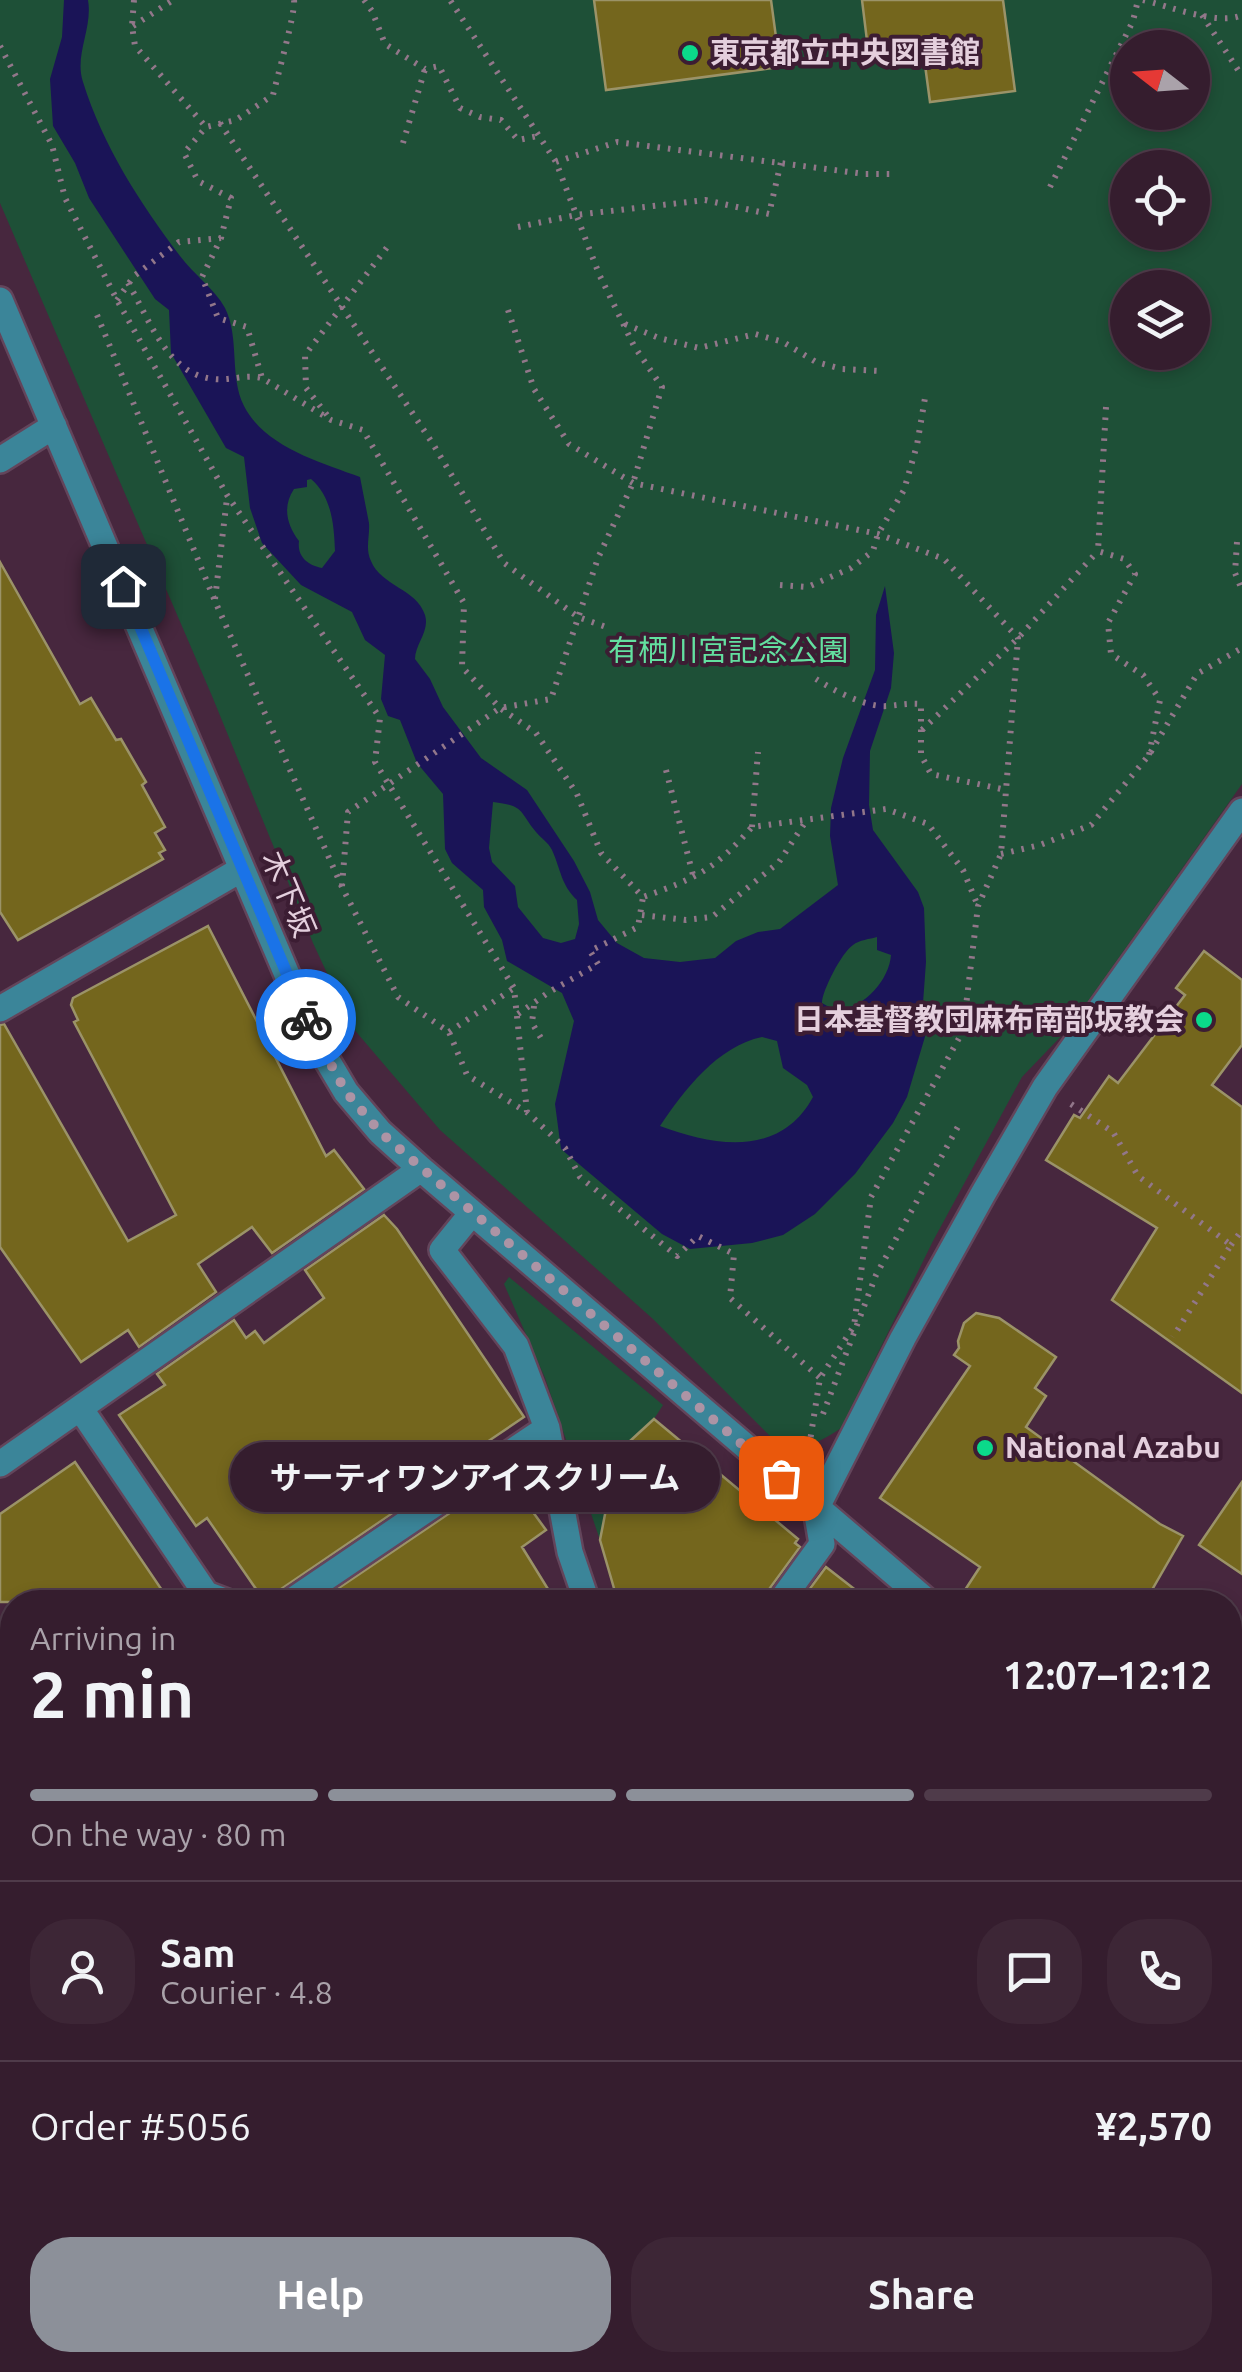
<!DOCTYPE html>
<html lang="en">
<head>
<meta charset="utf-8">
<style>
  :root { --surface:#351d2e; --page:#3d2636; --text:#f1f3f6; --muted:#aaa2aa; --line:#4f3b4a; --accent:#8c9099 }
  body { margin:0; font-family:Ubuntu,"Noto Sans JP",sans-serif; background:var(--page); color:var(--text); height:100vh; display:flex; flex-direction:column; font-size:38px; white-space:nowrap }
  * { box-sizing:border-box; margin:0 }
  p { font-size:32px; color:var(--muted) }
  .icon { flex:none; width:55px; height:55px; fill:none; stroke:currentColor; stroke-width:2; stroke-linecap:round; stroke-linejoin:round }
  .map { position:relative; flex:1; overflow:hidden }
  .sheet { position:absolute; left:0px; top:1590px; width:1242px; height:782px; display:flex; flex-direction:column; background:var(--surface); border-radius:40px 40px 0 0; box-shadow:0 5px 15px #0003,0 0 0 2px var(--line) }
  .sheet>* { flex:none }
  .needle { width:65px; rotate:287deg }
  .fabs { position:absolute; left:1110px; top:30px; display:grid; gap:20px }
  .fabs a { display:grid; place-items:center; width:100px; height:100px; border-radius:50%; background:var(--surface); box-shadow:0 5px 15px #0003,0 0 0 2px var(--line); font-size:50px }
  .pin { position:absolute; display:grid; place-items:center; width:85px; height:85px; color:#fff; margin:-42px; border-radius:20px; box-shadow:0 5px 15px #0006 }
  .courier { position:absolute; display:grid; place-items:center; width:100px; height:100px; margin:-50px; border:8px solid #1a73e8; border-radius:50%; background:#fff; color:#222; box-shadow:0 2px 12px #0007 }
  .bubble { position:absolute; height:70px; border-radius:35px; background:var(--surface); box-shadow:0 5px 15px #0003,0 0 0 2px var(--line); font-size:32px; font-weight:700; line-height:70px; text-align:center }
  .summary em { font-style:normal; font-weight:700 }
  .summary div { display:flex; flex-direction:column-reverse }
  .summary { display:flex; align-items:center; justify-content:space-between; height:170px; padding:0 30px }
  h1 { font-size:65px; font-weight:700; line-height:75px }
  .bar { display:grid; grid-template-columns:repeat(4,1fr); gap:15px 10px; align-content:center; height:120px; padding:0 30px }
  .bar i { height:12px; border-radius:8px; background:var(--line) }
  .bar .active { background:var(--accent) }
  .bar p { grid-column:span 4 }
  .line { display:flex; align-items:center; gap:25px; padding:0 30px; border-top:2px solid var(--line) }
  .line div { flex:1 }
  .round { display:grid; place-items:center; flex:none; width:105px; height:105px; border-radius:40px; background:var(--page) }
  .button { display:flex; gap:20px; margin-top:auto; padding:20px 30px }
  .button a { flex:1; height:115px; border-radius:40px; background:var(--accent); color:#fff; font-size:40px; font-weight:700; line-height:115px; text-align:center }
  .button a+a { background:var(--page); color:var(--text) }
  .map>svg:first-child { display:block }
</style>
</head>
<body>
<div class="map">
<svg width="1242" height="2372" viewBox="0 0 1242 2372">
  <rect width="100%" height="100%" fill="#47273e"/>
  <path fill="#1e5037" fill-rule="evenodd" d="M0,0H1242V784L1069,1028L1022,1077L933,1241L841,1428C819,1443 803,1451 777,1443L653,1319L440,1130L352,1027L313,943L212,696L0,203ZM1128,48H1192V112H1128ZM1128,168H1192V232H1128ZM1128,288H1192V352H1128Z
    M509,1277L663,1405L654,1419L617,1453L600,1540L545,1378L504,1284Z"/>
  <path fill="#1a1457" fill-rule="evenodd" d="M64,0H88C93,28 74,55 83,82C103,146 140,203 180,256C193,274 215,289 225,308C240,338 229,376 244,406C265,447 320,462 360,477C363,492 366,508 369,523C370,536 365,549 371,561C381,586 417,589 425,615C430,631 415,644 415,659L430,679L443,707L481,758L527,790L574,861L590,892L598,920L617,943L644,958L680,962L715,958L736,941L758,932L780,929L838,885L830,836L831,808L843,758L875,670L876,615L885,586L894,653L891,688L870,751L869,805L873,830L918,892L924,908L926,962L923,1003L927,1030L907,1097L893,1123L855,1174L815,1214L783,1235L752,1243L690,1249L662,1234L561,1149L555,1104L574,1021L562,993L507,961L502,940L484,907L483,890L452,863L445,849L443,794L417,763L400,720L388,716L381,699L385,655L365,640L352,612L301,585L262,543L250,508L244,457L226,448L171,353L169,310L155,299L89,198L75,163L53,126L50,79L62,37ZM311,479C332,497 334,525 335,551L322,568C308,565 297,557 299,541C287,525 282,507 294,489L307,487V480ZM493,802C525,806 518,810 536,832C542,839 548,842 552,850C561,870 561,885 577,900L579,924L575,939L561,943L543,938L518,907L515,886L492,862L489,848ZM877,937V950L891,955C889,985 851,1023 822,1003C822,991 842,952 853,945C859,940 870,939 877,937ZM762,1037L777,1041L783,1068L807,1085L813,1097C780,1158 714,1146 660,1126C684,1090 718,1046 762,1037Z"/>
  <path fill="#74661d" stroke="#9b9368" stroke-width="2.5" d="M594,0H771L780,67L606,90Z
    M862,0H1003L1015,91L930,102L923,50L869,57Z
    M0,562L80,704L91,698L116,740L121,739L146,782L142,785L165,827L155,833L165,850L159,853L163,859L18,940L0,912Z
    M208,926L326,1156L334,1150L364,1189L272,1253L252,1227L198,1264L216,1292L139,1347L128,1330L81,1362L0,1247V1025L4,1024L128,1241L176,1215L74,1022L78,1020L71,1005L73,998Z
    M1204,951L1242,980V1045L1212,1085L1242,1107V1393L1112,1300L1157,1228L1046,1160L1074,1115L1080,1118L1109,1076L1118,1083L1185,995L1176,988Z
    M384,1215L397,1229L524,1417L484,1444L487,1449L281,1589L274,1602H265L207,1518L196,1526L119,1415L165,1385L157,1374L234,1320L246,1338L255,1331L264,1343L324,1298L305,1270Z
    M976,1313L999,1318L1056,1357L1035,1388L1046,1396L1026,1427L1160,1524L1183,1536L1145,1602H981L965,1590L980,1567L880,1498L970,1366L954,1355L959,1348L958,1341L964,1323Z
    M654,1419L798,1539L795,1543L800,1547L767,1592L764,1602H618L600,1540L617,1453Z
    M75,1462L170,1602H0V1514Z
    M506,1475L546,1530L522,1547L556,1602H318Z
    M1242,1482V1574L1199,1545Z
    M826,1567L871,1602H800Z"/>
  <g fill="none" stroke-linecap="round" stroke-linejoin="round">
    <defs>
      <path id="minor" d="M0,300L314,1038L346,1092L380,1132L421,1169L928,1602
        M0,460L54,426
        M0,1009L242,869
        M472,1213L442,1250L516,1346L547,1428L570,1552L587,1602
        M80,1408L206,1594L227,1602
        M0,1464L421,1169
        M290,1602L547,1428
        M780,1602L822,1544L816,1509L903,1338L983,1194L1045,1087L1242,811
        M1230,1800L1242,1809
        M0,1820L12,1830
        M1029,2360V2372"/>
      <path id="major" d="M0,2157L12,2161
        M0,2208L12,2211
        M560,2360L607,2372
        M759,2360L806,2372"/>
    </defs>
    <use href="#minor" stroke="#63455b" stroke-width="30"/>
    <use href="#major" stroke="#63455b" stroke-width="30"/>
    <path stroke="#92778a" stroke-width="6" stroke-dasharray="2.5 8" stroke-linecap="butt" d="M134,0L132,26L135,46L206,127
      M294,0C296,11 277,78 273,95L236,120L206,127L184,153L198,181L231,198L221,238L202,277L218,318L247,327L262,378L331,420L363,430L464,603L462,667L500,708L536,733L577,794L601,853L643,897C697,878 714,870 752,827L886,809L928,824L963,870L978,906
      M364,0L372,11L385,44L425,69L439,66L460,108L480,117L501,120L518,140L538,136
      M1143,0C1168,6 1219,26 1242,15
      M1202,15L1242,76
      M133,26L173,0
      M0,46L52,145L65,198L117,300L227,495L380,718L375,762L514,988L527,1112
      M220,123L433,444L504,563L578,617L609,628
      M403,143L425,69
      M556,162L617,142L865,174H897
      M1050,187L1133,21L1138,0
      M518,227L576,215L705,200L769,214L781,162
      M128,283C149,318 167,375 214,379C230,381 245,374 262,378
      M117,300L134,276L179,242L221,238
      M508,310L534,389L569,444L633,483L878,534L944,559L1018,638L1001,854L978,906L963,1031L871,1197L854,1326L820,1378L810,1441
      M97,315L215,601L342,887L398,997L449,1032L467,1075L528,1113L565,1148L580,1177L677,1256L698,1236L734,1254L730,1298L820,1378
      M625,324L659,338L699,348L755,334L783,342L816,362L842,369L881,371
      M1106,407L1098,551L1124,559L1135,574L1108,623L1111,654L1143,675L1160,700L1149,755
      M327,415L306,388L305,355L391,242
      M1237,542L1235,573L1242,590
      M780,585L808,587L851,568L873,551L878,534L904,490L917,445L926,392
      M215,599L227,498
      M816,679C833,690 866,708 888,706C900,705 907,703 921,704V755L931,774L1006,790
      M922,730L1018,638L1098,551
      M666,770L694,879
      M752,827L758,752
      M1001,854L1040,845L1091,825L1149,755L1197,674L1242,648
      M342,886L348,812L500,708L551,699L598,558L633,483L662,387L634,346L599,274L556,162L450,0
      M642,915L686,920L712,917L779,862L806,821
      M534,1006L532,1023L541,1038
      M518,1014L549,992L598,964L590,951L638,927L643,897
      M449,1032L514,988
      M1071,1104L1113,1132L1138,1176L1231,1245L1173,1337
      M1231,1245L1242,1230
      M823,1414L876,1275L960,1123"/>
    <use href="#minor" stroke="#3b8599" stroke-width="25"/>
    <use href="#major" stroke="#53d2f3" stroke-width="25"/>
  </g>
  <g fill="none" stroke-linecap="round" stroke-linejoin="round">
    <path stroke="#ad94a5" stroke-width="10" stroke-dasharray="0 18" d="M306,1019L346,1092L380,1132L781,1478"/>
    <path stroke="#1a73e8" stroke-width="12" d="M123,586L306,1019"/>
  </g>
  <g fill="#0bd98a" stroke="#3c1d33" stroke-width="4">
    <circle cx="690" cy="53" r="10"/>
    <circle cx="1204" cy="1020" r="10"/>
    <circle cx="985" cy="1448" r="10"/>
  </g>
  <g text-anchor="middle" stroke-width="8" stroke-linejoin="round" paint-order="stroke">
    <g font-size="30" font-weight="bold" fill="#e4cfdd" stroke="#3c1d33" text-anchor="start">
      <text x="710" y="63">東京都立中央図書館</text>
      <text x="1184" y="1030" text-anchor="end">日本基督教団麻布南部坂教会</text>
      <text x="1005" y="1458">National Azabu</text>
    </g>
    <g font-size="30" fill="#63e0a0" stroke="#3c1d33">
      <text x="728" y="661">有栖川宮記念公園</text>
    </g>
    <g font-size="30" fill="#e4cfdd" stroke="#3c1d33">
      <text transform="translate(288 894) rotate(67)" y="10">木下坂</text>
    </g>
  </g>
</svg>
<div class="fabs">
<a><svg class="needle" viewBox="-14 -14 28 28"><path d="M0-13l5 13h-10z" fill="#e53935"/><path d="M0 13l5-13h-10z" fill="#aaa2aa"/></svg></a>
<a><svg class="icon" aria-label="locate" viewBox="0 0 24 24"><circle cx="12" cy="12" r="6"/><path d="M12 2v4M12 18v4M2 12h4M18 12h4"/></svg></a>
<a><svg class="icon" aria-label="layers" viewBox="0 0 24 24"><path d="M12 4l9 5-9 5-9-5zM3 14l9 5 9-5"/></svg></a>
</div>
<div class="pin" style="left:781px;top:1478px;background:#ea580c"><svg class="icon" aria-label="bag" viewBox="0 0 24 24"><path d="M5 8h14l-1 12H6zM9 8a3 3 0 0 1 6 0"/></svg></div>
<div class="pin" style="left:123px;top:586px;background:#1f2937"><svg class="icon" aria-label="home" viewBox="0 0 24 24"><path d="M3 11l9-7 9 7M6 9v11h12V9"/></svg></div>
<div class="courier" style="left:306px;top:1019px"><svg class="icon" aria-label="bike" viewBox="0 0 24 24"><circle cx="6" cy="16" r="4"/><circle cx="18" cy="16" r="4"/><path d="M6 16l4-8h5l3 8M10 8l3 8H6M13 5h3"/></svg></div>
<div class="bubble" style="left:230px;top:1442px;width:490px">サーティワンアイスクリーム</div>
<section class="sheet">
<div class="summary"><div><h1>2 min</h1><p>Arriving in</p></div><em>12:07–12:12</em></div>
<div class="bar"><i class="active"></i><i class="active"></i><i class="active"></i><i></i><p>On the way · 80 m</p></div>
<div class="line" style="height:180px"><a class="round"><svg class="icon" aria-label="person" viewBox="0 0 24 24"><circle cx="12" cy="8" r="4"/><path d="M4 21q1-7 8-7t8 7"/></svg></a><div><b>Sam</b><p>Courier · 4.8</p></div><a class="round"><svg class="icon" aria-label="chat" viewBox="0 0 24 24"><path d="M4 5h16v11H9l-5 4z"/></svg></a><a class="round"><svg class="icon" aria-label="phone" viewBox="0 0 24 24"><path d="M5 4h4l2 5-3 2q2 4 5 5l2-3 5 2v4C11 20 4 13 5 4z"/></svg></a></div>
<div class="line" style="height:130px"><div>Order #5056</div><b>¥2,570</b></div>
<div class="button"><a>Help</a><a>Share</a></div>
</section>
</div>
</body>
</html>
